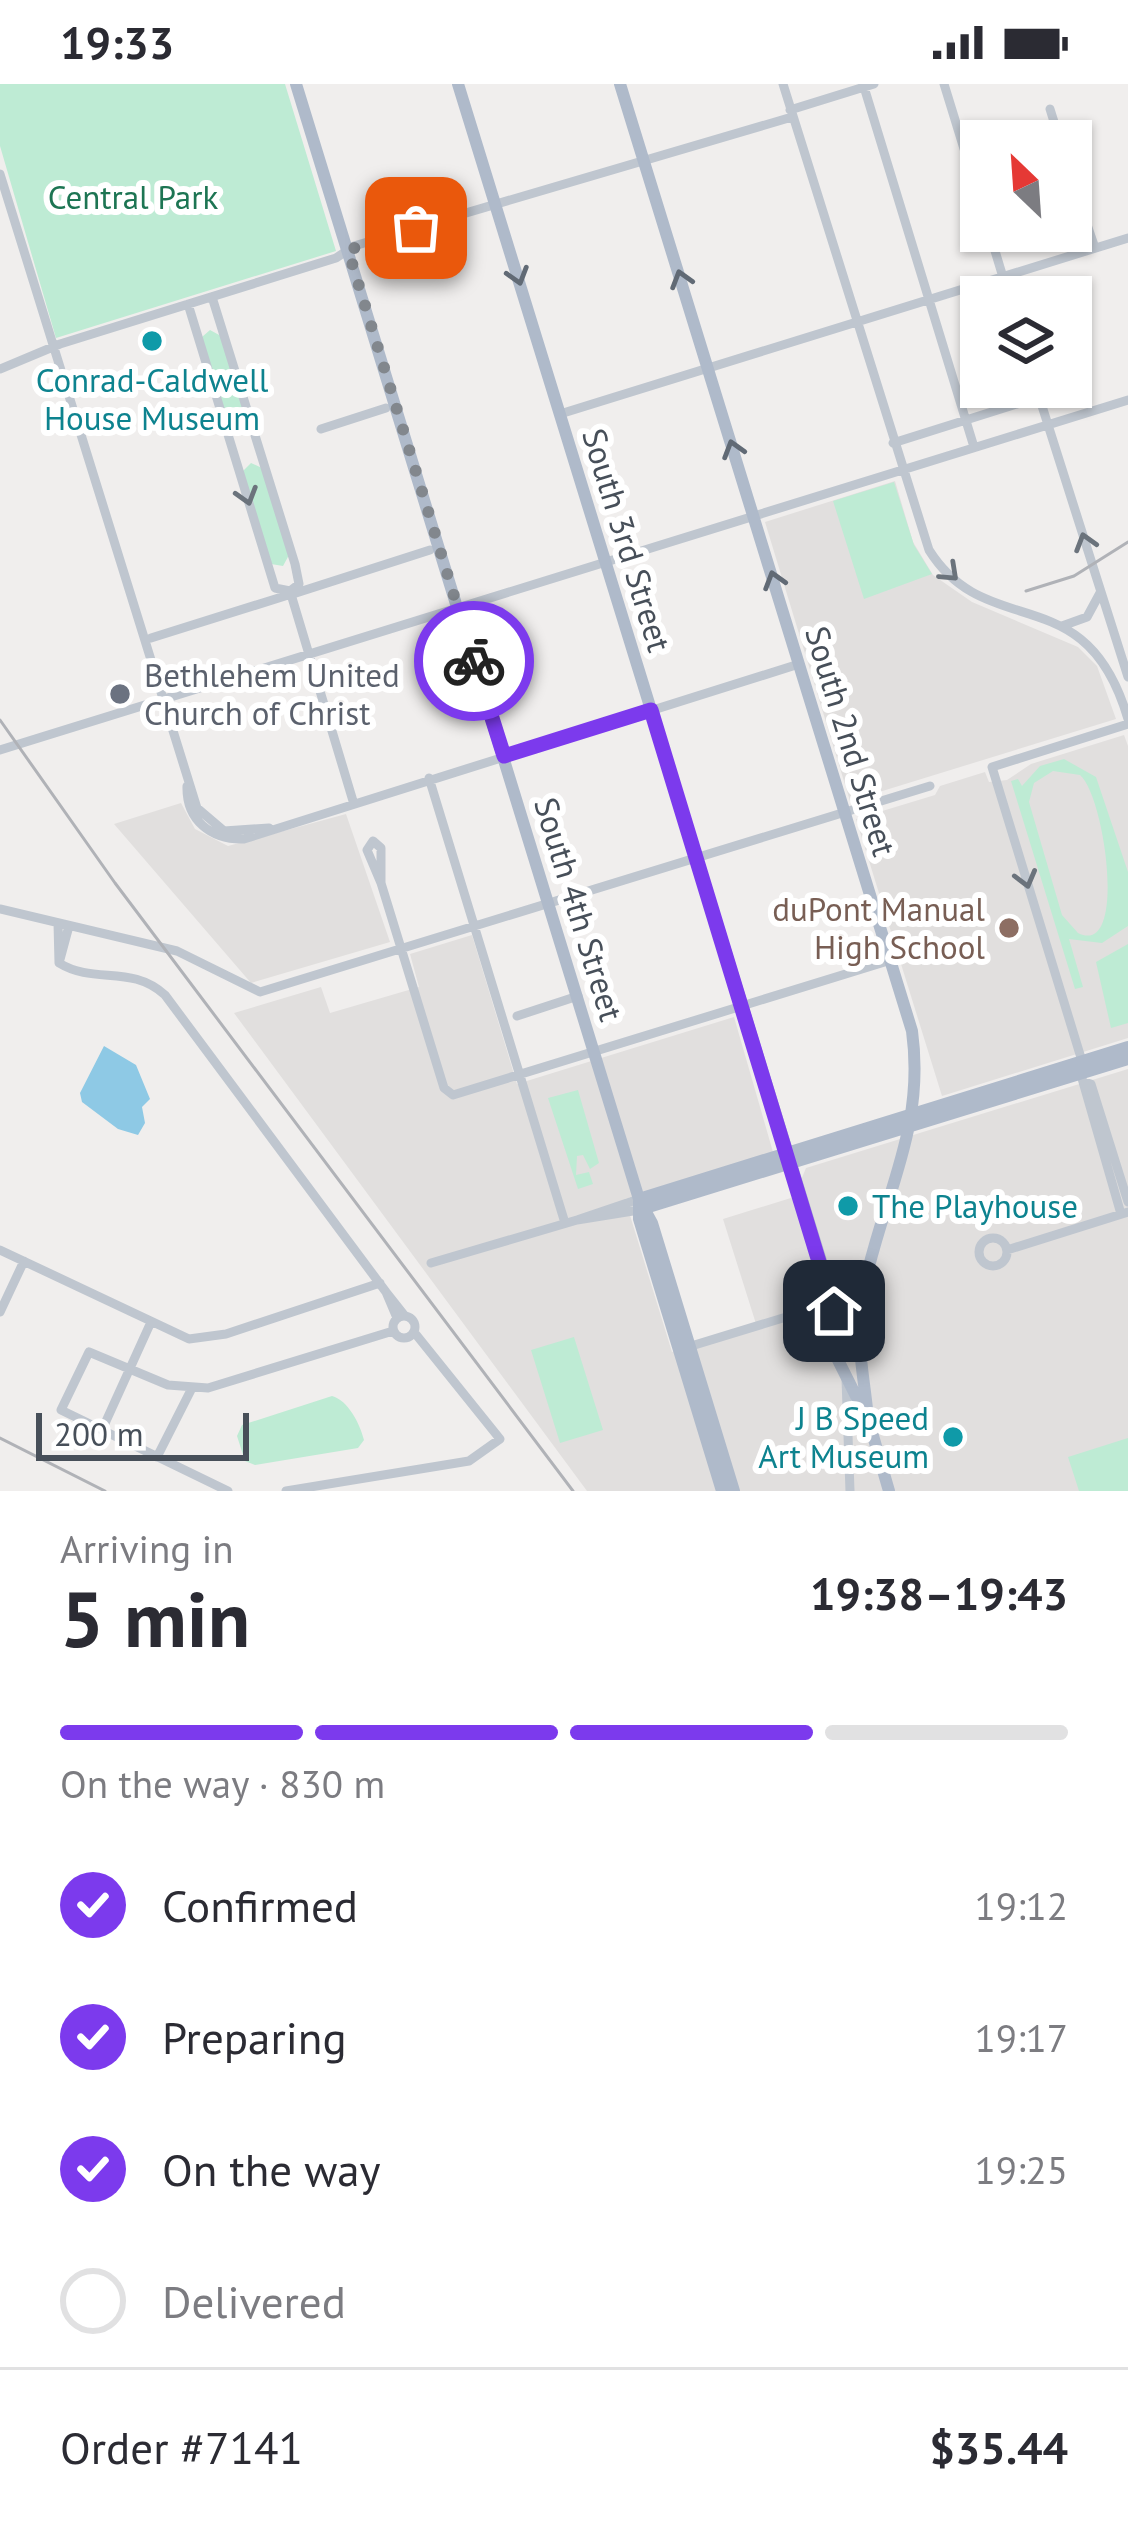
<!DOCTYPE html>
<html lang="en">
<head>
<meta charset="utf-8">
<style>
  :root { --surface:#fff; --page:#f2f2f3; --text:#2b2b33; --muted:#7c7c81; --line:#e1e1e2; --accent:#7c3aed }
  body { margin:0; font-family:"PT Sans",sans-serif; background:var(--page); color:var(--text); height:100vh; display:flex; flex-direction:column; font-size:45px; white-space:nowrap }
  * { box-sizing:border-box; margin:0 }
  p { font-size:39px; color:var(--muted) }
  .icon { flex:none; width:66px; height:66px; fill:none; stroke:currentColor; stroke-width:2; stroke-linecap:round; stroke-linejoin:round }
  .map { position:relative; height:1407px; overflow:hidden }
  .details { display:flex; flex-direction:column; background:var(--surface); flex:1 }
  .details>* { flex:none }
  .needle { width:78px; rotate:335deg }
  .tools { position:absolute; left:960px; top:36px; display:grid; gap:24px }
  .tools a { display:grid; place-items:center; width:132px; height:132px; border-radius:0px; background:var(--surface); box-shadow:0 3px 9px #0004; font-size:60px }
  .scale { position:absolute; left:36px; bottom:30px; width:213px; box-sizing:border-box; padding-left:12px; border:6px solid #474f59; border-top:0; font-size:33px; line-height:42px; white-space:nowrap; color:#474f59; -webkit-text-stroke:9px #fff; paint-order:stroke }
  .pin { position:absolute; display:grid; place-items:center; width:102px; height:102px; color:#fff; margin:-51px; border-radius:24px; box-shadow:0 6px 18px #0006 }
  .courier { position:absolute; display:grid; place-items:center; width:120px; height:120px; margin:-60px; border:9px solid #7c3aed; border-radius:50%; background:#fff; color:#222; box-shadow:0 3px 15px #0007 }
  .summary em { font-style:normal; font-weight:700 }
  .summary div { display:flex; flex-direction:column-reverse }
  .summary { display:flex; align-items:center; justify-content:space-between; height:204px; padding:0 60px }
  h1 { font-size:78px; font-weight:700; line-height:90px }
  .bar { display:grid; grid-template-columns:repeat(4,1fr); gap:18px 12px; align-content:center; height:144px; padding:0 60px }
  .bar i { height:15px; border-radius:9px; background:var(--line) }
  .bar .on { background:var(--accent) }
  .bar p { grid-column:span 4 }
  .line { display:flex; align-items:center; gap:30px; padding:0 60px; border-top:3px solid var(--line) }
  .line div { flex:1 }
  ol { padding:0 60px; list-style:none }
  li { display:flex; align-items:center; gap:36px; height:132px }
  li p { margin-inline-start:auto }
  li .icon { padding:12px; border-radius:50%; background:var(--accent); color:#fff; stroke-width:4 }
  li:last-child { color:var(--muted) }
  li i { width:66px; height:66px; border:6px solid var(--line); border-radius:50% }
  .status { display:flex; justify-content:space-between; align-items:center; height:84px; padding:0 60px; background:var(--surface); direction:ltr }
  .status svg { height:33px; fill:currentColor }
  .map>svg:first-child { display:block }
</style>
</head>
<body>
<div class="status"><b>19:33</b><svg viewBox="0 0 49 12"><path d="M0 12V9h3v3zM5 12V6h3v6zM10 12V3h3v9zM15 12V0h3v12zM26 1h20v11H26zM47 4h2v5h-2z"/></svg></div>
<div class="map">
<svg width="1128" height="1407" viewBox="0 0 1128 1407">
  <rect width="100%" height="100%" fill="#f0eeed"/>
  <path fill="#e1dfde" d="M895,397L913,458L933,491L972,518L1078,563L1097,582L1116,635L850,717L765,438Z
    M1124,651L1128,662V954L942,1012L856,735L935,711L940,702L985,688L989,698L1007,696L1031,680Z
    M181,719L195,745L228,762L346,730L390,858L251,899L114,740Z
    M472,851L517,1000L734,933L773,1068L625,1115L672,1268L757,1243L723,1135L794,1113L806,1084L1128,985V1407H587L234,929L321,903L330,929L419,903L410,870Z"/>
  <path fill="#beebd4" fill-rule="evenodd" d="M0,0H285L336,167L56,254L0,62Z
    M210,246L221,252L247,337L242,348L230,345L202,253Z
    M251,379L262,384L289,471L283,482L271,480L243,387Z
    M894,398L914,461L932,490L864,515L833,417Z
    M1064,675L1096,693L1128,788V842L1102,859L1069,855L1083,903L1075,905L1011,697L1018,695L1022,702L1040,682ZM1053,687L1080,691C1105,712 1128,874 1078,849L1062,831L1029,718L1034,699Z
    M1128,860V939L1111,944L1096,878Z
    M578,1006L599,1079L590,1085L583,1071L577,1072L576,1091L589,1088L593,1100L578,1105L548,1014Z
    M574,1253L603,1346L560,1359L531,1266Z
    M332,1312C348,1316 360,1340 364,1356L358,1364L255,1381L245,1377L237,1352L242,1341Z
    M1128,1354V1407H1079L1068,1373Z"/>
  <path fill="#8ec9e5" d="M104,962L136,981L150,1015L142,1023L145,1039L138,1051L118,1045L82,1018L80,1009Z"/>
  <g fill="none" stroke-linecap="round" stroke-linejoin="round">
    <path stroke="#bfc6cf" stroke-width="9" d="M783,0L929,466C988,560 1086,491 1128,635
      M944,0L981,120
      M864,3L974,363
      M1050,25L1060,57
      M790,26L874,0
      M0,90L197,724L224,747L269,744
      M1071,94L1095,164
      M989,147L1009,213
      M212,213L295,480L299,500L290,507L353,717
      M188,220L275,504L290,507
      M0,285L60,260L336,174L354,162L792,33
      M1036,303L1128,593
      M560,330L1128,154
      M321,345L386,324
      M893,359L1039,313
      M296,509L430,466
      M1062,542L1087,533L1100,509
      M151,554L285,512
      M0,666L1128,316
      M429,694L565,1139
      M187,702C186,736 211,756 244,755L799,580
      M381,799L367,766L373,757L381,764V799L444,1004L453,1011L891,876
      M0,825L177,867L260,908L930,702
      M58,839L59,879C95,901 131,880 165,911L386,1208
      M59,879L69,842
      M517,932L578,912
      M1082,977L992,683L1128,640
      M1079,984L1121,1130
      M1084,998L1091,1000L1128,1118
      M639,1126L577,1136L639,1115
      M979 1168a14 14 0 1 1 28 0a14 14 0 1 1-28 0Z
      M0,1166L189,1255L226,1250L380,1199
      M1007,1166L1128,1128
      M431,1179L577,1136
      M0,1228L24,1177
      M393 1243a11 11 0 1 1 22 0a11 11 0 1 1-22 0Z
      M397,1234L386,1208L405,1232
      M688,1263L832,1219
      M846,1295L850,1407
      M102,1346L151,1238
      M157,1373L192,1304
      M228,1407L61,1326L89,1268L168,1301L208,1304L393,1247
      M286,1407L469,1377L500,1355L414,1248"/>
    <path stroke="#afbaca" stroke-width="12" d="M296,0L639,1115L652,1139L734,1407
      M458,0L821,1177L834,1227L836,1272L869,1338L889,1407
      M620,0L912,947C926,1049 880,1117 862,1213C855,1251 863,1287 867,1325
      M639,1115L1128,963
      M639,1117V1135L722,1407
      M642,1125L1128,975"/>
    <path stroke="#b0b2b7" stroke-width="3" d="M1026,507L1074,492L1128,458
      M0,636L115,799L573,1407
      M0,1354L105,1407"/>
  </g>
  <defs><path id="oneway-chevron" d="M-2-3.5L2.5 0L-2 3.5" fill="none" stroke-width="1.6" stroke-linecap="round" stroke-linejoin="round" transform="scale(3)"/></defs>
  <g stroke="#616a75">
    <use href="#oneway-chevron" transform="translate(518 192) rotate(73)"/>
    <use href="#oneway-chevron" transform="translate(681 195) rotate(-107)"/>
    <use href="#oneway-chevron" transform="translate(733 365) rotate(-107)"/>
    <use href="#oneway-chevron" transform="translate(774 496) rotate(-107)"/>
  </g>
  <g stroke="#6b737c">
    <use href="#oneway-chevron" transform="translate(247 412) rotate(73)"/>
    <use href="#oneway-chevron" transform="translate(1085 458) rotate(-107)"/>
    <use href="#oneway-chevron" transform="translate(950 489) rotate(43)"/>
    <use href="#oneway-chevron" transform="translate(1026 795) rotate(75)"/>
  </g>
  <g fill="none" stroke-linecap="round" stroke-linejoin="round">
    <path stroke="#82878d" stroke-width="12" stroke-dasharray="0 21.6" d="M416,144L348,166L474,577"/>
    <path stroke="#7c3aed" stroke-width="15" d="M474,577L504,672L651,626L834,1227"/>
  </g>
  <g fill="#0f9aa8" stroke="#fff" stroke-width="4.5">
    <circle cx="152" cy="257" r="12"/>
    <circle cx="848" cy="1122" r="12"/>
    <circle cx="953" cy="1353" r="12"/>
  </g>
  <circle fill="#6b7280" stroke="#fff" stroke-width="4.5" cx="120" cy="610" r="12"/>
  <circle fill="#8d6e63" stroke="#fff" stroke-width="4.5" cx="1009" cy="844" r="12"/>
  <g text-anchor="middle" stroke-width="12" stroke-linejoin="round" paint-order="stroke">
    <g font-size="33" fill="#1d7553" stroke="#fff">
      <text x="133" y="125">Central Park</text>
    </g>
    <g font-size="33" fill="#0d838f" stroke="#fff">
      <text x="152" y="308">Conrad-Caldwell<tspan x="152" dy="38">House Museum</tspan></text>
      <text x="872" y="1134" text-anchor="start">The Playhouse</text>
      <text x="929" y="1346" text-anchor="end">J B Speed<tspan x="929" dy="38">Art Museum</tspan></text>
    </g>
    <g font-size="33" fill="#474f59" stroke="#fff">
      <text transform="translate(627 456) rotate(73)" y="12">South 3rd Street</text>
      <text transform="translate(851 657) rotate(73)" y="12">South 2nd Street</text>
      <text transform="translate(579 825) rotate(73)" y="12">South 4th Street</text>
    </g>
    <g font-size="33" fill="#5b616d" stroke="#fff" text-anchor="start">
      <text x="144" y="603">Bethlehem United<tspan x="144" dy="38">Church of Christ</tspan></text>
    </g>
    <g font-size="33" fill="#785e54" stroke="#fff" text-anchor="end">
      <text x="985" y="837">duPont Manual<tspan x="985" dy="38">High School</tspan></text>
    </g>
  </g>
</svg>
<div class="tools">
<a><svg class="needle" viewBox="-14 -14 28 28"><path d="M0-13l5 13h-10z" fill="#e53935"/><path d="M0 13l5-13h-10z" fill="#7c7c81"/></svg></a>
<a><svg class="icon" aria-label="layers" viewBox="0 0 24 24"><path d="M12 4l9 5-9 5-9-5zM3 14l9 5 9-5"/></svg></a>
</div>
<div class="scale">200 m</div>
<div class="pin" style="left:416px;top:144px;background:#ea580c"><svg class="icon" aria-label="bag" viewBox="0 0 24 24"><path d="M5 8h14l-1 12H6zM9 8a3 3 0 0 1 6 0"/></svg></div>
<div class="pin" style="left:834px;top:1227px;background:#1f2937"><svg class="icon" aria-label="home" viewBox="0 0 24 24"><path d="M3 11l9-7 9 7M6 9v11h12V9"/></svg></div>
<div class="courier" style="left:474px;top:577px"><svg class="icon" aria-label="bike" viewBox="0 0 24 24"><circle cx="6" cy="16" r="4"/><circle cx="18" cy="16" r="4"/><path d="M6 16l4-8h5l3 8M10 8l3 8H6M13 5h3"/></svg></div>
</div>
<section class="details">
<div class="summary"><div><h1>5 min</h1><p>Arriving in</p></div><em>19:38–19:43</em></div>
<div class="bar"><i class="on"></i><i class="on"></i><i class="on"></i><i></i><p>On the way · 830 m</p></div>
<ol>
<li><svg class="icon" aria-label="check" viewBox="0 0 24 24"><path d="M5 12l5 5 9-10"/></svg>Confirmed<p>19:12</p></li>
<li><svg class="icon" aria-label="check" viewBox="0 0 24 24"><path d="M5 12l5 5 9-10"/></svg>Preparing<p>19:17</p></li>
<li><svg class="icon" aria-label="check" viewBox="0 0 24 24"><path d="M5 12l5 5 9-10"/></svg>On the way<p>19:25</p></li>
<li><i></i>Delivered</li>
</ol>
<div class="line" style="height:156px"><div>Order #7141</div><b>$35.44</b></div>
</section>
</body>
</html>
